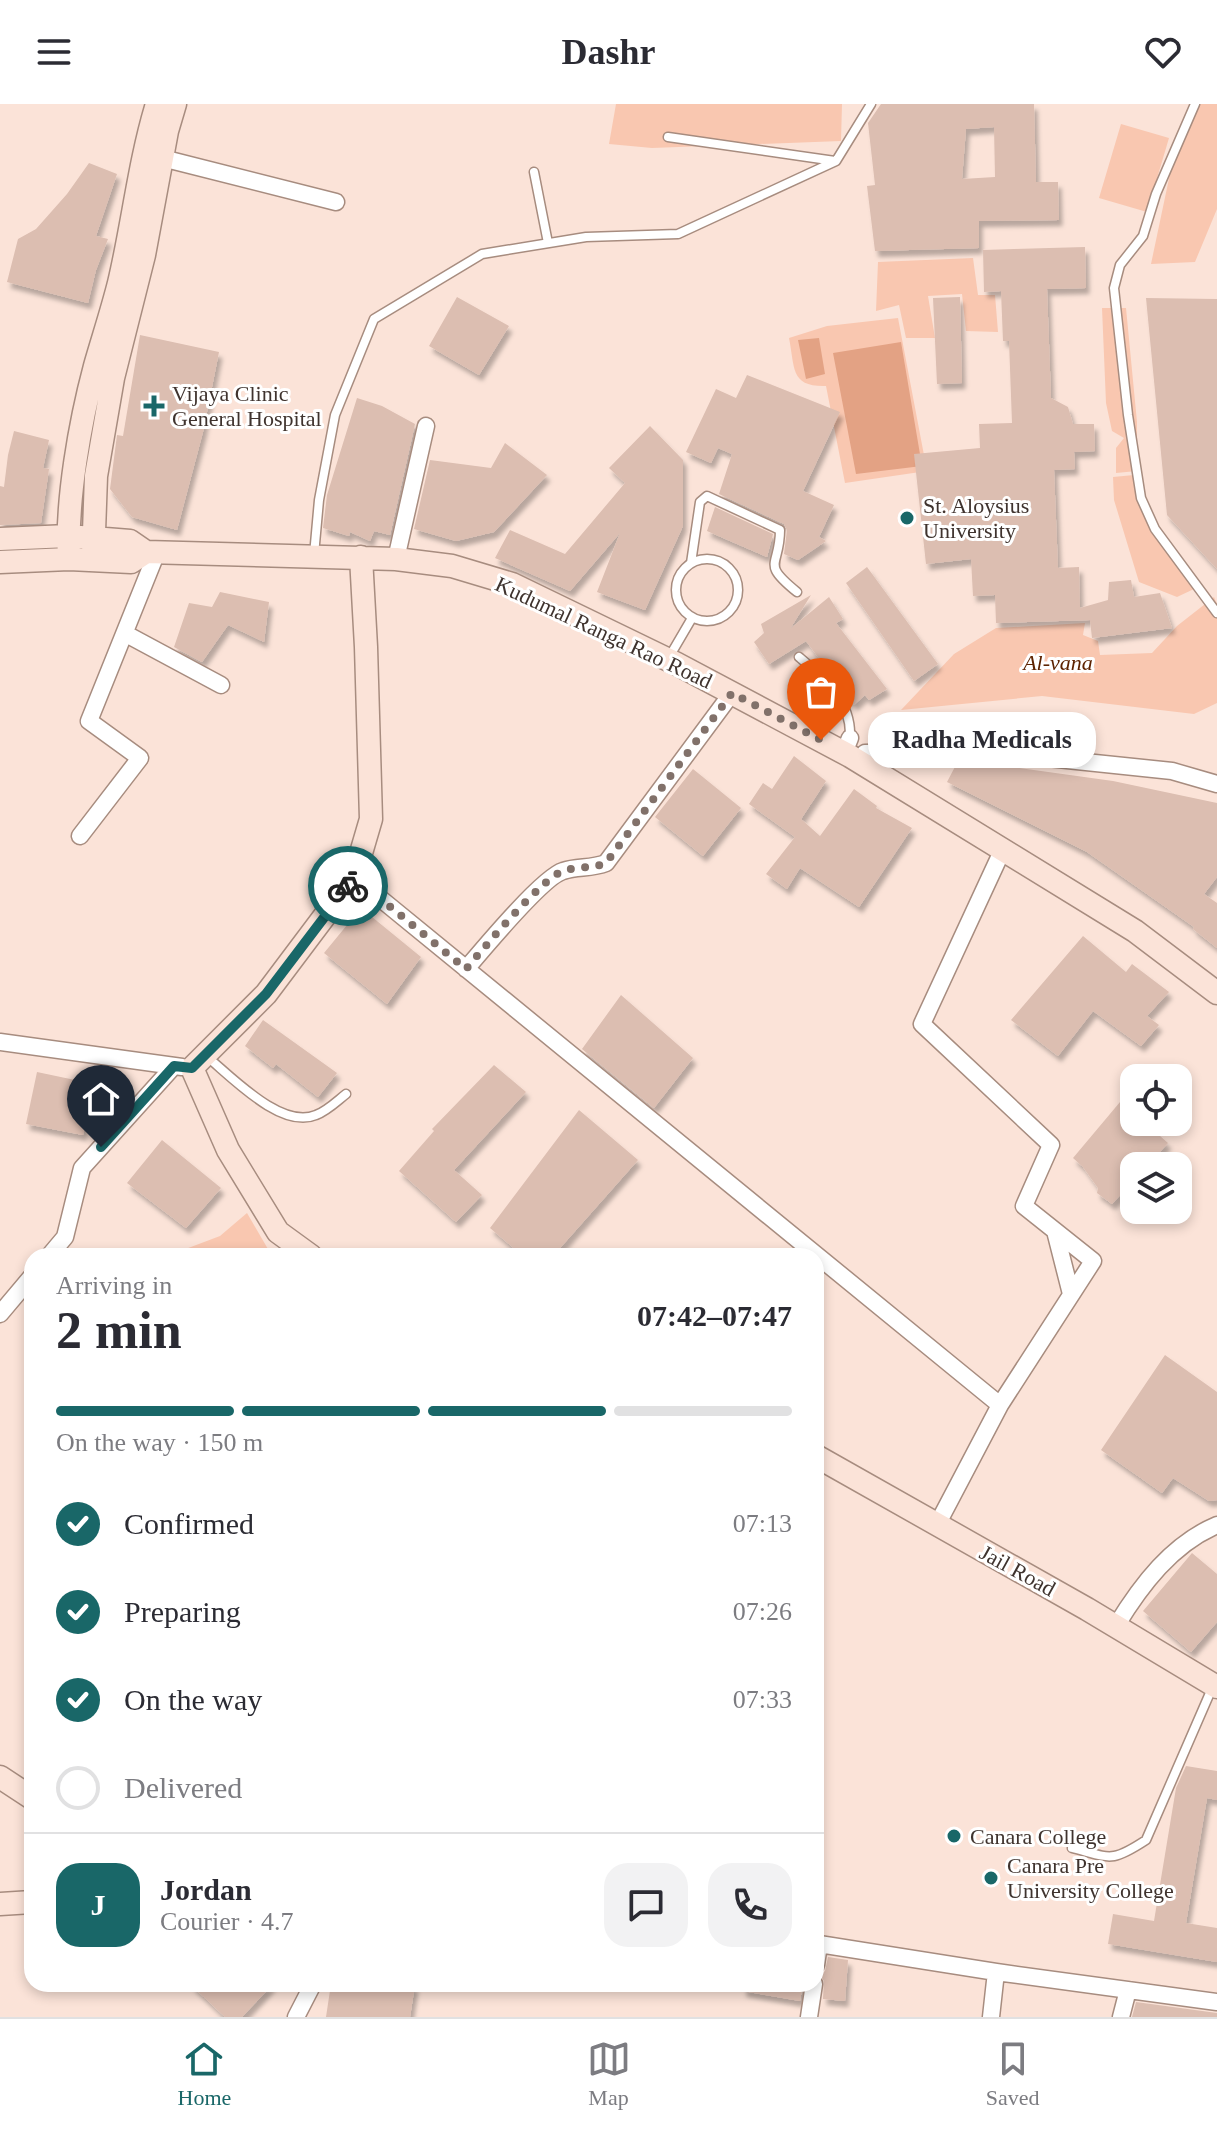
<!DOCTYPE html>
<html lang="en">
<head>
<meta charset="utf-8">
<style>
  :root { --surface:#fff; --page:#f2f2f3; --text:#2b2b33; --muted:#7c7c81; --line:#e1e1e2; --accent:#196768 }
  body { margin:0; font-family:Georgia,serif; background:var(--page); color:var(--text); height:100vh; display:flex; flex-direction:column; font-size:30px; white-space:nowrap }
  * { box-sizing:border-box; margin:0 }
  p { font-size:26px; color:var(--muted) }
  .icon { flex:none; width:44px; height:44px; fill:none; stroke:currentColor; stroke-width:2; stroke-linecap:round; stroke-linejoin:round }
  .map { position:relative; flex:1; overflow:hidden }
  .drawer { position:absolute; left:24px; top:1144px; width:800px; height:744px; display:flex; flex-direction:column; background:var(--surface); border-radius:24px; box-shadow:0 4px 12px #0003 }
  .drawer>* { flex:none }
  .buttons { position:absolute; left:1120px; top:960px; display:grid; gap:16px }
  .buttons a { display:grid; place-items:center; width:72px; height:72px; border-radius:16px; background:var(--surface); box-shadow:0 4px 12px #0003; font-size:40px }
  .pin { position:absolute; display:grid; place-items:center; width:68px; height:68px; color:#fff; margin:-82px -34px; border-radius:50% 50% 50% 0; rotate:-45deg; box-shadow:0 0 8px #0007 }
  .pin .icon { rotate:45deg }
  .courier { position:absolute; display:grid; place-items:center; width:80px; height:80px; margin:-40px; border:6px solid #196768; border-radius:50%; background:#fff; color:#222; box-shadow:0 2px 10px #0007 }
  .bubble { position:absolute; height:56px; border-radius:24px; background:var(--surface); box-shadow:0 4px 12px #0003; font-size:26px; font-weight:700; line-height:56px; text-align:center }
  .summary em { font-style:normal; font-weight:700 }
  .summary div { display:flex; flex-direction:column-reverse }
  .summary { display:flex; align-items:center; justify-content:space-between; height:136px; padding:0 32px }
  h1 { font-size:52px; font-weight:700; line-height:60px }
  .bar { display:grid; grid-template-columns:repeat(4,1fr); gap:12px 8px; align-content:center; height:96px; padding:0 32px }
  .bar i { height:10px; border-radius:6px; background:var(--line) }
  .bar .on { background:var(--accent) }
  .bar p { grid-column:span 4 }
  .line { display:flex; align-items:center; gap:20px; padding:0 32px; border-top:2px solid var(--line) }
  .line div { flex:1 }
  .round { display:grid; place-items:center; flex:none; width:84px; height:84px; border-radius:24px; background:var(--page) }
  ol { padding:0 32px; list-style:none }
  li { display:flex; align-items:center; gap:24px; height:88px }
  li p { margin-inline-start:auto }
  li .icon { padding:8px; border-radius:50%; background:var(--accent); color:#fff; stroke-width:4 }
  li:last-child { color:var(--muted) }
  li i { width:44px; height:44px; border:4px solid var(--line); border-radius:50% }
  header { display:flex; justify-content:space-between; align-items:center; height:104px; padding:0 32px; background:var(--surface); font-size:36px; font-weight:700 }
  .menu { display:flex; justify-content:space-around; align-items:center; height:112px; border-top:2px solid var(--line); background:var(--surface); font-size:22px; color:var(--muted) }
  .menu a { display:grid; justify-items:center; gap:4px }
  .menu .on { color:var(--accent) }
  .map>svg:first-child { display:block }
</style>
</head>
<body>
<header><svg class="icon" aria-label="menu" viewBox="0 0 24 24"><path d="M4 6h16M4 12h16M4 18h16"/></svg>Dashr<svg class="icon" aria-label="heart" viewBox="0 0 24 24"><path d="M12 20l-8-8c-3-5 5-10 8-4 3-6 11-1 8 4z"/></svg></header>
<div class="map">
<svg width="1217" height="1913" viewBox="0 0 1217 1913">
  <defs>
    <filter id="shadow"><feDropShadow dx="3.5" dy="6" stdDeviation="2" flood-color="#0004"/></filter>
  </defs>
  <rect width="100%" height="100%" fill="#fbe3d8"/>
  <path fill="#f9c7b0" d="M616,0H842L841,37L652,44L609,40Z
    M1199,0H1217V105L1195,158L1151,160L1175,46Z
    M1121,20L1169,34L1147,108L1099,94Z
    M973,154L978,191H995L998,228L966,227L962,190L928,192L935,234H906L899,201L876,207L878,158Z
    M1102,204H1126L1137,318V367L1116,369V344L1124,334L1112,327L1106,299Z
    M898,214L927,367L845,379L826,282C790,283 795,264 789,234L827,222Z
    M1134,371L1158,435L1194,485L1177,493L1139,478L1114,396L1113,373Z
    M1214,493L1217,500V599L1194,610L1042,592L901,606L954,550L996,524L1085,519L1083,531L1098,537L1100,551L1152,549L1177,522Z
    M247,1109L272,1152H177L175,1149L220,1132Z"/>
  <path fill="#e3a284" d="M819,234L825,270L806,275L798,236Z
    M901,238L922,362L856,370L833,249Z"/>
  <path fill="#dcbeb1" fill-rule="evenodd" filter="url(#shadow)" d="M881,0H1034L1036,78H1058L1059,116L979,117V144L875,147L867,82L875,81L868,19ZM994,23L995,73L962,75L966,25Z
    M89,59L117,70L96,132L108,135L96,166L88,199L7,178L18,135L36,125L67,90Z
    M1085,143L1086,184L1047,185L1051,294L1068,303L1073,320H1094L1095,347L1074,348L1075,365L1054,366L1058,464L1079,463L1080,504L1108,496L1109,478L1131,476L1134,493L1160,489L1172,524L1092,534L1090,516L996,519L995,491L973,492L971,455L926,460L914,350L980,344L979,320L1012,319L1009,237H1003L1001,187L984,188L983,146Z
    M457,193L509,222L479,271L429,242Z
    M960,193L962,279L937,280L933,194Z
    M1146,194L1217,195V465L1167,411Z
    M140,231L219,248L203,328L177,426L132,413L110,385L117,331L123,332Z
    M747,271L840,308L803,387L834,401L819,433L826,437L798,456L784,450L787,426L784,420L719,390L732,350L718,344L711,359L686,348L716,285L736,294Z
    M357,294L382,302L415,320L390,431L374,427L370,437L350,428L349,432L323,424L327,391Z
    M650,322L683,356V422L645,506L597,488L620,429L570,487L495,454L510,426L565,450L625,379L609,364Z
    M14,327L49,336L43,364L49,365L41,419L0,421V382L4,383L8,351Z
    M505,339L547,371L494,428L456,437L414,425L430,356L491,364Z
    M715,403L773,430L767,453L707,427Z
    M867,463L938,560L914,577L846,479Z
    M220,488L269,498L264,538L228,521L202,558L174,543L189,499L212,503Z
    M811,491L790,525L829,493L843,515L836,519L887,585L869,596L865,591L854,601L806,537L769,560L754,538L764,529L761,520Z
    M794,652L826,677L801,715L820,732L854,685L877,702L876,704L912,724L859,803L800,764L787,785L766,770L795,733L749,700L763,679L772,685Z
    M958,657L977,658L1113,677L1217,699V773L1204,790L1217,799V844L1193,825L1194,823L1087,748L947,678Z
    M693,665L741,704L703,752L655,713Z
    M361,804L421,853L387,900L324,849Z
    M1083,832L1126,868L1132,860L1169,888L1147,912L1159,921L1141,942L1093,907L1058,952L1011,916Z
    M621,891L693,954L654,1004L582,945Z
    M263,916L337,969L318,993L276,960L273,964L245,942Z
    M494,961L526,988L454,1066L482,1091L456,1118L399,1067L434,1027L432,1025Z
    M37,968L94,980L83,1031L26,1020Z
    M1120,998L1134,1010V1018H1144L1168,1039L1147,1062H1134V1076L1112,1100L1097,1089L1098,1084L1083,1063L1073,1054Z
    M579,1006L638,1056L553,1152H523L490,1124Z
    M162,1036L221,1084L186,1124L127,1079Z
    M1165,1251L1217,1288V1396L1209,1397L1173,1374L1162,1389L1101,1346Z
    M1192,1449L1217,1470V1518L1191,1548L1143,1507Z
    M1186,1662L1217,1667V1696L1207,1694L1186,1819L1217,1824V1858L1108,1840L1113,1810L1154,1817L1176,1684Z
    M828,1853L848,1856L845,1897L823,1895L824,1877L820,1871L825,1867Z
    M190,1880H273L242,1913H225Z
    M331,1880L415,1881L410,1913H326Z
    M743,1880H803L800,1897L743,1887Z
    M1136,1898L1217,1909V1913H1132Z"/>
  <g fill="none" stroke-linecap="round" stroke-linejoin="round">
    <defs>
      <path id="lane" d="M1195,0L1156,90L1143,132L1120,161L1114,184L1128,311L1141,394L1155,425L1217,509
        M668,33L835,57
        M534,68L548,139
        M314,451L319,396L335,311L374,215L482,150L586,133L678,130L836,57L871,0
        M676 486a31 31 0 1 1 62 0a31 31 0 1 1-62 0Z
        M691,459L700,398L707,392L780,426C780,463 760,458 797,488
        M799,553C825,575 852,597 850,634
        M668,555L692,514
        M205,951C231,972 281,1026 316,1011C327,1007 337,997 346,990
        M1072,1744C1111,1754 1111,1759 1146,1736L1213,1582"/>
      <path id="street" d="M162,54L336,98
        M396,455L426,322
        M126,530L221,581
        M844,649L850,634
        M859,658L865,649L971,646L1172,667L1217,680
        M80,732L140,654L89,617L157,448
        M354,773L1000,1301
        M466,865C483,845 543,773 563,767C577,762 591,765 606,759L732,589
        M0,938L182,963
        M1055,1127L1071,1190
        M49,1152L65,1133L82,1064L174,962
        M0,1210L32,1172
        M937,1421L1000,1301L1093,1157L1024,1102L1051,1041L922,920L1003,745
        M1116,1522C1141,1481 1172,1440 1217,1421
        M816,1861L819,1840L996,1868L1217,1898
        M296,1913L313,1880
        M809,1913L814,1880
        M991,1913L996,1868
        M1121,1913L1128,1886"/>
      <path id="secondary" d="M0,435L68,432L130,437L146,448L396,455L452,462L512,480L677,560L850,652L1135,827L1217,889
        M69,455C66,397 80,318 95,262C103,234 112,207 119,179C133,120 139,59 157,0
        M93,456L96,372L113,274L144,151L167,27L175,0
        M0,458L69,455L131,458L146,448
        M311,1152L278,1128L228,1046L192,964L266,890L354,773L371,715L366,543L361,453
        M816,1352L1087,1505L1217,1583
        M0,1673L32,1694
        M0,1800L32,1798"/>
    </defs>
    <use href="#lane" stroke="#a78c7f" stroke-width="11"/>
    <use href="#street" stroke="#a78c7f" stroke-width="19"/>
    <use href="#secondary" stroke="#a78c7f" stroke-width="25"/>
    <use href="#lane" stroke="#fff" stroke-width="8"/>
    <use href="#street" stroke="#fff" stroke-width="16"/>
    <use href="#secondary" stroke="#fbe3d8" stroke-width="22"/>
  </g>
  <g fill="none" stroke-linecap="round" stroke-linejoin="round">
    <path stroke="#81716a" stroke-width="8" stroke-dasharray="0 14.4" d="M348,782L354,773L466,865C483,845 543,773 563,767C577,762 591,765 606,759L732,589L821,636"/>
    <path stroke="#196768" stroke-width="10" d="M101,1043L174,962L192,964L266,890L348,782"/>
  </g>
  <g fill="#196768" stroke="#fff" stroke-width="3">
    <path d="M150 290h8v8h8v8h-8v8h-8v-8h-8v-8h8z"/>
    <circle cx="907" cy="414" r="8"/>
    <circle cx="954" cy="1732" r="8"/>
    <circle cx="991" cy="1774" r="8"/>
  </g>
  <g text-anchor="middle" stroke-width="6" stroke-linejoin="round" paint-order="stroke">
    <g font-size="22" fill="#3f332e" stroke="#fff" text-anchor="start">
      <text x="172" y="297">Vijaya Clinic<tspan x="172" dy="25">General Hospital</tspan></text>
      <text x="923" y="409">St. Aloysius<tspan x="923" dy="25">University</tspan></text>
      <text x="970" y="1740">Canara College</text>
      <text x="1007" y="1769">Canara Pre<tspan x="1007" dy="25">University College</tspan></text>
    </g>
    <g font-size="22" fill="#3f332e" stroke="#fff">
      <text transform="translate(604 528) rotate(25)" y="8">Kudumal Ranga Rao Road</text>
      <text transform="translate(1018 1466) rotate(29)" y="8">Jail Road</text>
    </g>
    <g font-size="22" font-style="italic" fill="#5d2301" stroke="#fff">
      <text x="1058" y="566">Al-vana</text>
    </g>
  </g>
</svg>
<div class="buttons">
<a><svg class="icon" aria-label="locate" viewBox="0 0 24 24"><circle cx="12" cy="12" r="6"/><path d="M12 2v4M12 18v4M2 12h4M18 12h4"/></svg></a>
<a><svg class="icon" aria-label="layers" viewBox="0 0 24 24"><path d="M12 4l9 5-9 5-9-5zM3 14l9 5 9-5"/></svg></a>
</div>
<div class="pin" style="left:821px;top:636px;background:#ea580c"><svg class="icon" aria-label="bag" viewBox="0 0 24 24"><path d="M5 8h14l-1 12H6zM9 8a3 3 0 0 1 6 0"/></svg></div>
<div class="pin" style="left:101px;top:1043px;background:#1f2937"><svg class="icon" aria-label="home" viewBox="0 0 24 24"><path d="M3 11l9-7 9 7M6 9v11h12V9"/></svg></div>
<div class="courier" style="left:348px;top:782px"><svg class="icon" aria-label="bike" viewBox="0 0 24 24"><circle cx="6" cy="16" r="4"/><circle cx="18" cy="16" r="4"/><path d="M6 16l4-8h5l3 8M10 8l3 8H6M13 5h3"/></svg></div>
<div class="bubble" style="left:868px;top:608px;width:228px">Radha Medicals</div>
<section class="drawer">
<div class="summary"><div><h1>2 min</h1><p>Arriving in</p></div><em>07:42–07:47</em></div>
<div class="bar"><i class="on"></i><i class="on"></i><i class="on"></i><i></i><p>On the way · 150 m</p></div>
<ol>
<li><svg class="icon" aria-label="check" viewBox="0 0 24 24"><path d="M5 12l5 5 9-10"/></svg>Confirmed<p>07:13</p></li>
<li><svg class="icon" aria-label="check" viewBox="0 0 24 24"><path d="M5 12l5 5 9-10"/></svg>Preparing<p>07:26</p></li>
<li><svg class="icon" aria-label="check" viewBox="0 0 24 24"><path d="M5 12l5 5 9-10"/></svg>On the way<p>07:33</p></li>
<li><i></i>Delivered</li>
</ol>
<div class="line" style="height:144px"><b class="round" style="background:var(--accent);color:#fff">J</b><div><b>Jordan</b><p>Courier · 4.7</p></div><a class="round"><svg class="icon" aria-label="chat" viewBox="0 0 24 24"><path d="M4 5h16v11H9l-5 4z"/></svg></a><a class="round"><svg class="icon" aria-label="phone" viewBox="0 0 24 24"><path d="M5 4h4l2 5-3 2q2 4 5 5l2-3 5 2v4C11 20 4 13 5 4z"/></svg></a></div>
</section>
</div>
<nav class="menu">
<a class="on"><svg class="icon" aria-label="home" viewBox="0 0 24 24"><path d="M3 11l9-7 9 7M6 9v11h12V9"/></svg>Home</a>
<a><svg class="icon" aria-label="map" viewBox="0 0 24 24"><path d="M3 6l6-2 6 2 6-2v14l-6 2-6-2-6 2zM9 4v14M15 6v14"/></svg>Map</a>
<a><svg class="icon" aria-label="saved" viewBox="0 0 24 24"><path d="M7 4h10v16l-5-4-5 4z"/></svg>Saved</a>
</nav>
</body>
</html>
